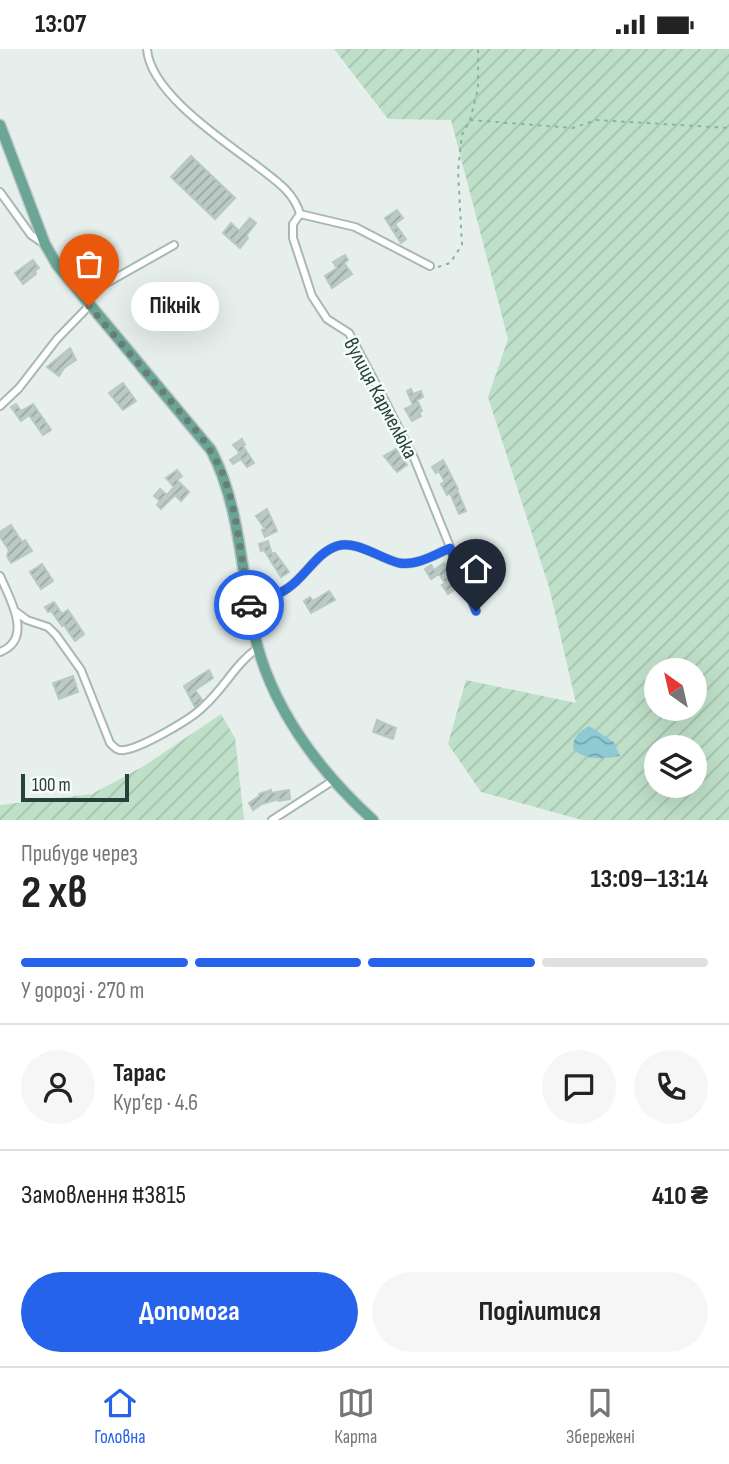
<!DOCTYPE html>
<html lang="uk">
<head>
<meta charset="utf-8">
<style>
  :root { --surface:#fff; --page:#f6f6f6; --text:#222; --muted:#767676; --line:#e0e0e0; --accent:#2563eb }
  body { margin:0; font-family:"Sofia Sans Condensed",sans-serif; background:var(--page); color:var(--text); height:100vh; display:flex; flex-direction:column; font-size:26px; white-space:nowrap }
  * { box-sizing:border-box; margin:0 }
  p { font-size:23px; color:var(--muted) }
  .icon { flex:none; width:38px; height:38px; fill:none; stroke:currentColor; stroke-width:2; stroke-linecap:round; stroke-linejoin:round }
  .map { position:relative; height:771px; overflow:hidden }
  .drawer { display:flex; flex-direction:column; background:var(--surface); flex:1 }
  .drawer>* { flex:none }
  .needle { width:46px; rotate:326deg }
  .controls { position:absolute; left:644px; top:609px; display:grid; gap:14px }
  .controls a { display:grid; place-items:center; width:63px; height:63px; border-radius:50%; background:var(--surface); box-shadow:0 7px 28px #0002; font-size:35px }
  .scale { position:absolute; left:21px; bottom:18px; width:108px; box-sizing:border-box; padding-left:7px; border:4px solid #24423a; border-top:0; font-size:19px; line-height:24px; white-space:nowrap; color:#24423a; -webkit-text-stroke:5px #f7fbf9; paint-order:stroke }
  .pin { position:absolute; display:grid; place-items:center; width:60px; height:60px; color:#fff; margin:-72px -30px; border-radius:50% 50% 50% 0; rotate:-45deg; box-shadow:0 0 7px #0007 }
  .pin .icon { rotate:45deg }
  .courier { position:absolute; display:grid; place-items:center; width:70px; height:70px; margin:-35px; border:5px solid #2563eb; border-radius:50%; background:#fff; color:#222; box-shadow:0 2px 9px #0007 }
  .bubble { position:absolute; height:49px; border-radius:24px; background:var(--surface); box-shadow:0 7px 28px #0002; font-size:23px; font-weight:700; line-height:49px; text-align:center }
  .overview em { font-style:normal; font-weight:700 }
  .overview div { display:flex; flex-direction:column-reverse }
  .overview { display:flex; align-items:center; justify-content:space-between; height:119px; padding:0 21px }
  h1 { font-size:46px; font-weight:700; line-height:52px }
  .bar { display:grid; grid-template-columns:repeat(4,1fr); gap:10px 7px; align-content:center; height:84px; padding:0 21px }
  .bar i { height:9px; border-radius:5px; background:var(--line) }
  .bar .current { background:var(--accent) }
  .bar p { grid-column:span 4 }
  .line { display:flex; align-items:center; gap:18px; padding:0 21px; border-top:2px solid var(--line) }
  .line div { flex:1 }
  .round { display:grid; place-items:center; flex:none; width:74px; height:74px; border-radius:37px; background:var(--page) }
  .action { display:flex; gap:14px; margin-top:auto; padding:14px 21px }
  .action a { flex:1; height:80px; border-radius:42px; background:var(--accent); color:#fff; font-size:28px; font-weight:700; line-height:80px; text-align:center }
  .action a+a { background:var(--page); color:var(--text) }
  .status { display:flex; justify-content:space-between; align-items:center; height:49px; padding:0 35px; background:var(--surface); direction:ltr }
  .status svg { height:19px; fill:currentColor }
  .tab-bar { display:flex; justify-content:space-around; align-items:center; height:98px; border-top:2px solid var(--line); background:var(--surface); font-size:19px; color:var(--muted) }
  .tab-bar a { display:grid; justify-items:center; gap:4px }
  .tab-bar .current { color:var(--accent) }
  .map>svg:first-child { display:block }
</style>
</head>
<body>
<div class="status"><b>13:07</b><svg viewBox="0 0 49 12"><path d="M0 12V9h3v3zM5 12V6h3v6zM10 12V3h3v9zM15 12V0h3v12zM26 1h20v11H26zM47 4h2v5h-2z"/></svg></div>
<div class="map">
<svg width="729" height="771" viewBox="0 0 729 771">
  <defs>
    <pattern id="garden-furrows" width="10" height="10" patternUnits="userSpaceOnUse" patternTransform="scale(1.75)"><rect width="10" height="10" fill="#bfe0c8"/><path d="M-1 1l2-2M0 10L10 0M9 11l2-2" fill="none" stroke="#a4c1ad"/></pattern>
    <pattern id="water-waves" width="16" height="10" patternUnits="userSpaceOnUse" patternTransform="scale(1.75)"><rect width="16" height="10" fill="#8ec9d4"/><path d="M0 5q4-4 8 0t8 0" fill="none" stroke="#74a5ad"/></pattern>
    <pattern id="building-hatch" width="6" height="6" patternUnits="userSpaceOnUse" patternTransform="scale(1.75)"><rect width="6" height="6" fill="#bbcac4"/><path d="M-1 1l2-2M0 6l6-6M5 7l2-2" fill="none" stroke="#98a6a0"/></pattern>
  </defs>
  <rect width="100%" height="100%" fill="#e6efeb"/>
  <path fill="url(#garden-furrows)" fill-rule="evenodd" d="M334,0H729V771H582L481,743L448,695L466,631L576,654L549,538L488,348L508,290L451,71L388,70ZM656,621H695V660H656ZM656,698H695V737H656Z
    M221,665L235,689L244,771H0V756L92,745L144,717Z"/>
  <path fill="url(#water-waves)" d="M589,677L614,693L620,707C604,710 586,712 573,700C573,687 579,683 589,677Z"/>
  <path fill="url(#building-hatch)" stroke="#b8c9c2" stroke-width="2" d="M191,107L235,149L215,170L171,128Z
    M397,161L403,169L395,175L406,190L401,194L385,169Z
    M250,169L256,174L246,187L248,189L240,199L223,184L231,174L239,182Z
    M89,205L91,208L95,206L111,225L101,231L83,210Z
    M345,206L348,211L344,214L352,225L332,239L325,227L337,219L333,213Z
    M33,211L39,219L35,222L36,225L23,235L15,224Z
    M70,299L76,311L64,319L59,327L47,318Z
    M123,334L136,352L123,361L109,344Z
    M411,340L413,345L421,342L423,348L417,351L422,362L419,364L421,367L412,372L405,360L413,356L407,342Z
    M16,355L21,362L33,355L51,381L43,386L29,366L21,372L11,358Z
    M242,390L245,396L243,397L254,414L247,418L241,410L233,415L230,411L240,404L233,396Z
    M396,400L407,416L397,423L384,407Z
    M443,411L458,440L457,441L466,462L459,465L450,444L447,446L441,435L445,433L439,422L436,424L432,418Z
    M177,421L182,427L177,431L189,443L181,452L175,446L161,460L157,456L160,452L154,447L160,440L167,446L174,438L166,429Z
    M267,460L277,482L265,488L262,481L265,480L256,467Z
    M11,476L22,493L25,491L32,502L11,514L7,507L9,501L0,488V483Z
    M268,492L272,505L275,504L289,523L281,528L264,501L261,502L259,495Z
    M444,514L457,539L448,545L442,536L445,534L439,525L431,530L425,520L431,516L434,521Z
    M42,515L53,532L41,540L30,523Z
    M329,542L335,551L311,564L304,552L310,548L313,552Z
    M54,553L62,565L68,561L84,585L75,592L64,576L62,577L51,562L48,563L45,558Z
    M209,621L213,629L195,641L202,651L195,658L184,637Z
    M73,627L78,643L59,650L53,634Z
    M377,671L396,679L393,690L373,683Z
    M271,741V744L289,741L290,750L279,752V750L262,755L253,761L249,754L259,747V745Z"/>
  <g fill="none" stroke-linecap="round" stroke-linejoin="round">
    <defs>
      <path id="minor" d="M147,0C150,44 224,92 257,117C275,131 294,143 300,165L293,175V189L312,247L327,270L349,284L385,352L414,409L476,562
        M0,143L31,186L43,194
        M300,165L355,178L430,217
        M82,248L174,196
        M0,357L19,339L57,290L89,257
        M0,527C10,550 34,590 0,603
        M249,557C261,551 278,547 288,539C306,527 316,504 337,497C358,491 380,510 399,514C416,517 435,506 450,499
        M15,562L27,571L48,578L56,586L81,621L110,694C114,698 117,702 124,701C141,699 192,670 204,657C225,638 235,615 259,598
        M272,771L334,731"/>
      <path id="primary" d="M0,76L45,195L57,216L211,401C240,456 241,523 254,583C270,657 318,721 373,771"/>
    </defs>
    <use href="#minor" stroke="#a8b8b2" stroke-width="10"/>
    <use href="#primary" stroke="#c2cac8" stroke-width="13"/>
    <path stroke="#86b3a5" stroke-width="2" stroke-dasharray="3.5 5" stroke-linecap="butt" d="M470,71L573,79L596,71L729,79
      M438,218L450,214L462,196L458,122L462,86L470,71L478,40V0"/>
    <use href="#minor" stroke="#fff" stroke-width="6"/>
    <use href="#primary" stroke="#6aa596" stroke-width="10"/>
  </g>
  <g fill="none" stroke-linecap="round" stroke-linejoin="round">
    <path stroke="#687f78" stroke-width="7" stroke-dasharray="0 12.6" d="M89,257L198,384C207,396 215,408 221,421C237,457 242,516 249,556"/>
    <path stroke="#2563eb" stroke-width="9" d="M249,556C259,554 278,546 288,539C306,527 316,504 337,497C357,491 379,509 399,514C416,517 435,506 450,499L476,562"/>
  </g>
  <g text-anchor="middle" stroke-width="5" stroke-linejoin="round" paint-order="stroke">
    <g font-size="21" fill="#24423a" stroke="#f7fbf9">
      <text transform="translate(381 349) rotate(62)" y="7">вулиця Кармелюка</text>
    </g>
  </g>
</svg>
<div class="controls">
<a><svg class="needle" viewBox="-14 -14 28 28"><path d="M0-13l5 13h-10z" fill="#e53935"/><path d="M0 13l5-13h-10z" fill="#767676"/></svg></a>
<a><svg class="icon" aria-label="layers" viewBox="0 0 24 24"><path d="M12 4l9 5-9 5-9-5zM3 14l9 5 9-5"/></svg></a>
</div>
<div class="scale">100 m</div>
<div class="pin" style="left:89px;top:257px;background:#ea580c"><svg class="icon" aria-label="bag" viewBox="0 0 24 24"><path d="M5 8h14l-1 12H6zM9 8a3 3 0 0 1 6 0"/></svg></div>
<div class="pin" style="left:476px;top:562px;background:#1f2937"><svg class="icon" aria-label="home" viewBox="0 0 24 24"><path d="M3 11l9-7 9 7M6 9v11h12V9"/></svg></div>
<div class="courier" style="left:249px;top:556px"><svg class="icon" aria-label="car" viewBox="0 0 24 24"><path d="M5 17H2v-5l4-1 3-4h7l3 4 3 1v5h-3M9 17h6M6 11h13"/><circle cx="7" cy="17" r="2"/><circle cx="17" cy="17" r="2"/></svg></div>
<div class="bubble" style="left:131px;top:233px;width:88px">Пікнік</div>
</div>
<section class="drawer">
<div class="overview"><div><h1>2 хв</h1><p>Прибуде через</p></div><em>13:09–13:14</em></div>
<div class="bar"><i class="current"></i><i class="current"></i><i class="current"></i><i></i><p>У дорозі · 270 m</p></div>
<div class="line" style="height:126px"><a class="round"><svg class="icon" aria-label="person" viewBox="0 0 24 24"><circle cx="12" cy="8" r="4"/><path d="M4 21q1-7 8-7t8 7"/></svg></a><div><b>Тарас</b><p>Кур’єр · 4.6</p></div><a class="round"><svg class="icon" aria-label="chat" viewBox="0 0 24 24"><path d="M4 5h16v11H9l-5 4z"/></svg></a><a class="round"><svg class="icon" aria-label="phone" viewBox="0 0 24 24"><path d="M5 4h4l2 5-3 2q2 4 5 5l2-3 5 2v4C11 20 4 13 5 4z"/></svg></a></div>
<div class="line" style="height:91px"><div>Замовлення #3815</div><b>410 ₴</b></div>
<div class="action"><a>Допомога</a><a>Поділитися</a></div>
</section>
<nav class="tab-bar">
<a class="current"><svg class="icon" aria-label="home" viewBox="0 0 24 24"><path d="M3 11l9-7 9 7M6 9v11h12V9"/></svg>Головна</a>
<a><svg class="icon" aria-label="map" viewBox="0 0 24 24"><path d="M3 6l6-2 6 2 6-2v14l-6 2-6-2-6 2zM9 4v14M15 6v14"/></svg>Карта</a>
<a><svg class="icon" aria-label="saved" viewBox="0 0 24 24"><path d="M7 4h10v16l-5-4-5 4z"/></svg>Збережені</a>
</nav>
</body>
</html>
